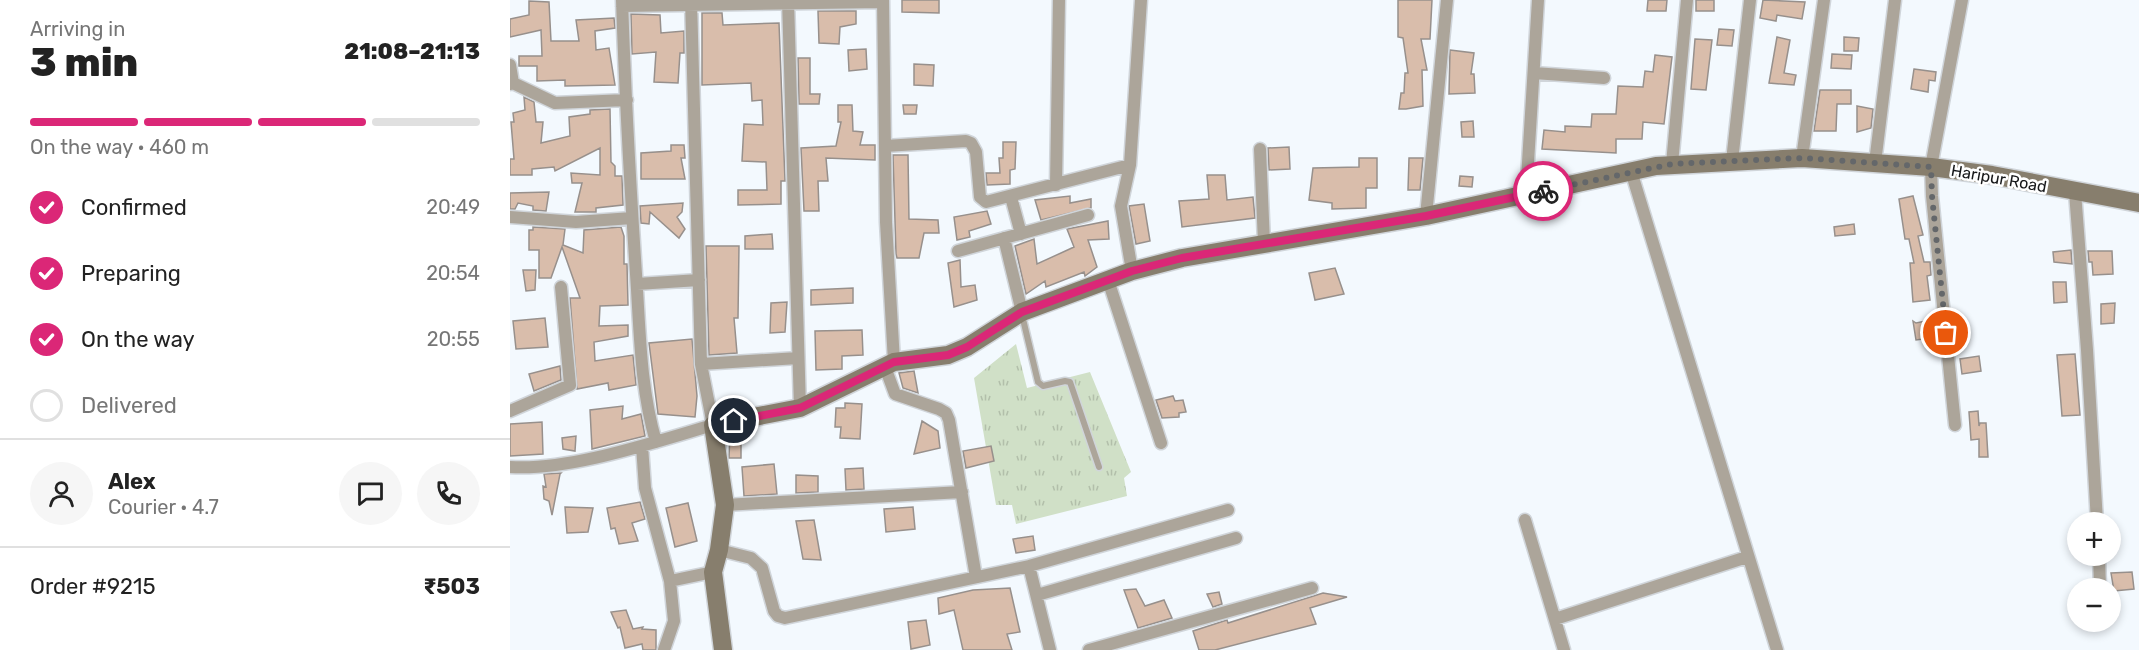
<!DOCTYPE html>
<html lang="en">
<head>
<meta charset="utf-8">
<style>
  :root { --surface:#fff; --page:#f6f6f6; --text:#222; --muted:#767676; --line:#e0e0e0; --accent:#db2777 }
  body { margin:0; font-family:Rubik,sans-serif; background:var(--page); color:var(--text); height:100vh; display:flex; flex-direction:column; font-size:22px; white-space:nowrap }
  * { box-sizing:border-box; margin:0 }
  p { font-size:20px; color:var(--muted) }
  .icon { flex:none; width:33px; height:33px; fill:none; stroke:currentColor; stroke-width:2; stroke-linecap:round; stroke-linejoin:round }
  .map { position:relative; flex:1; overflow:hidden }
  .sheet { display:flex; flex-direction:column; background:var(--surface); width:510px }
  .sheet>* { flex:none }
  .controls { position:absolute; left:1557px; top:512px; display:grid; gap:12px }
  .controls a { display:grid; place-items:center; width:54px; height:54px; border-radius:50%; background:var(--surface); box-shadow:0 3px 9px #0003; font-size:30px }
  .pin { position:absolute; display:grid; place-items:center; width:51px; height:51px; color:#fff; margin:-26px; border:3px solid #fff; border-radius:50%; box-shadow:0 2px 6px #0007 }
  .courier { position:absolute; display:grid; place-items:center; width:60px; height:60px; margin:-30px; border:4px solid #db2777; border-radius:50%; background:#fff; color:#222; box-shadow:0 2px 8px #0007 }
  .headline em { font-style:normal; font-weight:800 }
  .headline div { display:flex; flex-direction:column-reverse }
  .headline { display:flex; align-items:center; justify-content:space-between; height:102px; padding:0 30px }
  h1 { font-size:39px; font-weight:800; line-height:45px }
  .bar { display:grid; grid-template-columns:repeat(4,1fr); gap:9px 6px; align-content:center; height:72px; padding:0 30px }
  .bar i { height:8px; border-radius:4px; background:var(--line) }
  .bar .selected { background:var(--accent) }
  .bar p { grid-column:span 4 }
  .line { display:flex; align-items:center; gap:15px; padding:0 30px; border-top:2px solid var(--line) }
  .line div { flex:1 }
  .round { display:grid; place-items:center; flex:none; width:63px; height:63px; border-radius:32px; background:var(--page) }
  ol { padding:0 30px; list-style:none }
  li { display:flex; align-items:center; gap:18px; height:66px }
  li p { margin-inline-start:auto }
  li .icon { padding:6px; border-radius:50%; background:var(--accent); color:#fff; stroke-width:4 }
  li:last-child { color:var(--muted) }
  li i { width:33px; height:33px; border:3px solid var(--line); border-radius:50% }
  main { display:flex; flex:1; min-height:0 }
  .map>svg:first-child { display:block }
</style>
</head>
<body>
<main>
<section class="sheet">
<div class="headline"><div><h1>3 min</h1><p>Arriving in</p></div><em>21:08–21:13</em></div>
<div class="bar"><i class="selected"></i><i class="selected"></i><i class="selected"></i><i></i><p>On the way · 460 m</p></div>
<ol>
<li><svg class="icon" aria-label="check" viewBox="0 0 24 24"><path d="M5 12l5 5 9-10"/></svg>Confirmed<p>20:49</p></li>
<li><svg class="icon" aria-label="check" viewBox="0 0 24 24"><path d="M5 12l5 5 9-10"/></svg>Preparing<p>20:54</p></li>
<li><svg class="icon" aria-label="check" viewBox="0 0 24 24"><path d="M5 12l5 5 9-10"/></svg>On the way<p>20:55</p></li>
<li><i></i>Delivered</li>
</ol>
<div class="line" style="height:108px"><a class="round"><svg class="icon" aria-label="person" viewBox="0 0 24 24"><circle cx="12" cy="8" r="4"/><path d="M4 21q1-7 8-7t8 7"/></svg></a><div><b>Alex</b><p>Courier · 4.7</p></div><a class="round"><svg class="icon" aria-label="chat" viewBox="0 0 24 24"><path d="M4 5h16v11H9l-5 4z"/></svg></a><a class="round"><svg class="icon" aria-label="phone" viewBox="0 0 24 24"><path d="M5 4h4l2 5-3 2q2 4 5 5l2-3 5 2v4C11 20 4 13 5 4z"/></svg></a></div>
<div class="line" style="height:78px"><div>Order #9215</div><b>₹503</b></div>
</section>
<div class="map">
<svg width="1629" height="650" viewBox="0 0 1629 650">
  <defs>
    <pattern id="grass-tufts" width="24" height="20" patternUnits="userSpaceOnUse" patternTransform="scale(1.5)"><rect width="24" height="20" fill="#d0e0c7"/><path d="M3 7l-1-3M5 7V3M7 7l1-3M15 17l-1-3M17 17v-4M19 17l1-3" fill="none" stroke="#b2bfaa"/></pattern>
  </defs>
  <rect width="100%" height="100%" fill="#f3f9fe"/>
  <path fill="url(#grass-tufts)" d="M506,344L517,388L580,372L621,472L614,478L617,496L506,524L502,505H486L464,378Z"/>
  <path fill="#d9bdab" stroke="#97908c" stroke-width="1.5" d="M392,0H429V13L392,12Z
    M888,0H922L920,39H911L917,70H912L913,106L896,109H889L891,93H894L895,73H898L893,38L888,37Z
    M1138,0H1157L1156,11H1137Z
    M1186,0H1204V11H1186Z
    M1253,0L1295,2L1292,19L1267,15L1266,21L1250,18Z
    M19,1L39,2L41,41H69L66,20L104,18L105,28L85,31L86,50L99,48L105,85L55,86V80L27,81V66H9V56H32L31,30L0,37V19L19,15Z
    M308,11H346V24L330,27L329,44L309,43Z
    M192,13H212L213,25L269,23L275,181H271V204L228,205V190H257L256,162L232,161L234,124L253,125L252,100L242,101L241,83L192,85Z
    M121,14L150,15L151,33L174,31V53H170L168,83L144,82L146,52L122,54Z
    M1209,29L1224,30L1222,46L1207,45Z
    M1267,37L1280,40L1274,73L1286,75L1284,85L1259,83Z
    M1334,37L1349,38L1348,51H1334Z
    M1185,39L1202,40L1196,90L1181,89Z
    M356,49L357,69L339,71L338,50Z
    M940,50L964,53L961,74H964L965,93L939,94Z
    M1322,54L1342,55L1341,69L1321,68Z
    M1145,55L1162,57L1154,124L1133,122L1132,139H1106V153L1032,149L1034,130L1055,132V126L1081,127L1082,114H1106L1108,86L1133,87L1135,71L1143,72Z
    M288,58H300V94H310L309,104H289Z
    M404,64L424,65L423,86L404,85Z
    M1404,69L1426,72L1425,81L1419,80L1418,92L1401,89Z
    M1310,90H1341V104H1327L1326,131H1304Z
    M14,97L24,102L26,122H33L31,143L60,136L59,117L80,114V110L100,109L101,162L105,166V176H112L113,205L86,208V212H65L72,183H62L61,173L90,175V148L45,171L44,167L22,169V175H0V159H4L1,122H4L3,113L15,110Z
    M328,105H342L343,131L353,132L350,145H365V160L316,158L318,181H308L309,211H294L291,148L326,146L331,122H328Z
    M393,105H407L406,114H394Z
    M1347,106L1363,109L1361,128L1347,132Z
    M963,121L964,137H952L951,122Z
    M493,142H506L505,169L500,170V184L477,185L476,173H490L489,158H493Z
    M161,145H174L175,158H171L175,179H131V153L161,151Z
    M779,147L780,169L759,170L758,148Z
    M383,155H398L399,219L428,220L429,233H414L409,258H387L386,254Z
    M849,158H867V188H856V208L822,209V203L799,200L803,168L849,167Z
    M899,158H913L910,190H898Z
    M697,175H715L717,200L743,197L745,218L672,227L669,201L699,199Z
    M950,176L963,177L962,187L949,186Z
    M39,192L36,211L23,210V206L8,203L5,209H0V193Z
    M560,196V203L581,199V208L531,220L525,200Z
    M1403,196L1413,235L1408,236L1414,262H1420L1421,275L1417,276L1420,300L1403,302L1400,263H1404L1399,239H1395L1389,199Z
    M173,203L172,212L167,217L175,229L169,238L140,212L139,224L131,223L130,206Z
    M634,204L640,241L626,244L619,206Z
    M477,211L481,224L459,231L460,237L447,240L444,217Z
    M598,221L599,239L578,240L587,267L575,276L574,272L536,287L535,281L516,294L505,246L524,239L527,264L564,247L557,229Z
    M1344,224L1345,234L1325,236L1324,227Z
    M23,227L55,229L53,245L73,253L74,230L111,227L114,236V264H117L118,305L90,306L89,326L118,325V336L84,342L85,361L123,355L126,385L99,390L98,383L67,389L60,298H70L52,247L41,278H29V250H19V230H23Z
    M262,234L263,249H235V236Z
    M196,246H229L228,318H224L227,353L199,355Z
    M1561,250L1562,264L1544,262L1543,252Z
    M1578,251H1602L1603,274L1583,275L1582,262H1579Z
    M450,260L451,287L465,285L467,300L444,307L438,263Z
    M825,268L834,294L805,300L799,273Z
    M13,270H26L25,290L16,291Z
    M1543,282H1556L1557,302L1544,303Z
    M343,288V303L301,305V290Z
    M277,302L275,332L260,333L261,303Z
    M1605,303L1604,323L1591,324V304Z
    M35,318L38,347L6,349L3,321Z
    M1426,319L1428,337L1406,340L1403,321L1406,323Z
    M352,330L353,355L332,356V369L306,370L305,331Z
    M182,339L187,396L185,417L148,414L139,343Z
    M1565,354L1570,415L1552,416L1547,355Z
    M1469,356L1471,371L1452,374L1450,359Z
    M50,366L51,380L24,391L19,374Z
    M404,371L408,393L393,388L389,373Z
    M663,396L665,401L673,400L676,412L669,413V417L652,418L646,400Z
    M335,403L352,404L350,439L330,438L331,427H325L326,408H335Z
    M113,406L112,419L131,414L135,436L82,449L80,410Z
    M1468,411L1469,426L1470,423H1476L1478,457H1469V439L1461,440L1459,412Z
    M412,421L428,431L430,448L404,454Z
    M32,422L33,454L0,456V424Z
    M220,433H231V458H219Z
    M66,436L65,451L53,449L52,438Z
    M481,446L484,461L456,468L453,451Z
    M264,464L267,494L234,496L232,467Z
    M353,468L354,489L336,490L335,469Z
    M51,473L50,474L42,515L39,501L34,499L33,486L36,487L34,474Z
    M286,475L308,476V492L286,493Z
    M130,502L135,519L122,523L128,541L109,544L105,528L101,529L97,508Z
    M178,503L187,541L165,547L156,508Z
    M55,507L83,508L78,532L57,533Z
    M403,507L405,529L376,532L374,509Z
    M304,520L311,560L293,559L286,521Z
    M523,536L525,550L506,553L503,539Z
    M1622,572L1624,589L1604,591L1601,573Z
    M500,588L510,632L497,634L502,650H453L444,610L429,614L428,598L463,590Z
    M626,589L635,606L654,600L662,618L628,628L614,590Z
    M709,592L712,604L703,607L697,594Z
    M813,593L837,597L800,608L806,624L705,650H689L683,631L717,620L718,623Z
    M116,610L123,629L133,627L132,629L146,630V650H133L132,644L115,648L110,627L108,628L101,612Z
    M416,620L420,645L401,649L398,622Z"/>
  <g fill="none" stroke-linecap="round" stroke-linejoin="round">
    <defs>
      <path id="lane" d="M512,315L528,382L533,386L555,381L560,382L589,467"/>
      <path id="street" d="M112,0C115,91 120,183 126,274C130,331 130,387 146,442
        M278,0L290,408
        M373,0L376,222L384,362
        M112,6L372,2
        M0,65L3,83L0,84
        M1024,73L1094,78
        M3,83L45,103L117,100
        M375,146L456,141L461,143L466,152L470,197L476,202L620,165
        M750,149L754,243
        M1292,158L1314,0
        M1222,161L1240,0
        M1365,163L1385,0
        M1162,164L1177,0
        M1121,171L1267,650
        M546,185L549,0
        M1565,192L1577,350L1587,522
        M1016,195L1028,0
        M501,197L511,234
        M916,216L937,0
        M0,217L66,222L122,218
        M494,238L512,312
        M448,251L578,215
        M622,271L611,206L620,165L631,0
        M598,280L651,443
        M127,284L189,280
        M191,364L288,358
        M375,367L385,394L429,409L436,413L439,420L466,577
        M0,411L60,385L51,287
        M1445,425L1422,196L1421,167L1452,0
        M132,446L135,488L160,581L203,572
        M0,467C60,471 144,442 203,425L191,364L181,0
        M215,505L452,492
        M1015,520L1054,650
        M209,550L241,558L252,568L264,611L268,616L275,618L519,566L718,510
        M1589,555L1590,588
        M519,566L540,650
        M527,595L726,538
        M1045,619L1237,557
        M154,650L164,621L160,581
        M579,650L802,588"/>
      <path id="secondary" d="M213,650L203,572L209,550L215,505L203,425L290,408L384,362L438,355L457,347L512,312L622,271L672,258L916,216L1146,166L1292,158L1421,167L1482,175L1629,203"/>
    </defs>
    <use href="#lane" stroke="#d0d5da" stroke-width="9"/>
    <use href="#street" stroke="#d0d5da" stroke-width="15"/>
    <use href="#secondary" stroke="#d0d5da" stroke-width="21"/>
    <use href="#lane" stroke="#aca59a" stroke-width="6"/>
    <use href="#street" stroke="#aca59a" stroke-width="12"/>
    <use href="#secondary" stroke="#877e6d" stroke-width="18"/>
  </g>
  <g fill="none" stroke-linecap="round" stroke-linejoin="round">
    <path stroke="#64676a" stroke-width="6" stroke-dasharray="0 10.8" d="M1033,191L1162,164L1292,158L1421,167L1422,196L1436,333"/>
    <path stroke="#db2777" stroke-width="8" d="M224,421L290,408L384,362L438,355L457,347L512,312L622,271L672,258L916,216L1033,191"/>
  </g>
  <g text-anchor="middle" stroke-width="5" stroke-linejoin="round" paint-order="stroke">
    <g font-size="16" fill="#17181a" stroke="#fff">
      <text transform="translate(1489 178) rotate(10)" y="6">Haripur Road</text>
    </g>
  </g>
</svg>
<div class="controls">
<a>+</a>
<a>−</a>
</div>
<div class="pin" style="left:1436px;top:333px;background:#ea580c"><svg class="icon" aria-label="bag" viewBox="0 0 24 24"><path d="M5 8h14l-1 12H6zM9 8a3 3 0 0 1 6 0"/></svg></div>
<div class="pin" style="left:224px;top:421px;background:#1f2937"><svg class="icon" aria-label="home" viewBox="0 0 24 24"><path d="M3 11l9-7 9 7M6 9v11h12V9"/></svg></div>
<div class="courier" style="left:1033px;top:191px"><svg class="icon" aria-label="bike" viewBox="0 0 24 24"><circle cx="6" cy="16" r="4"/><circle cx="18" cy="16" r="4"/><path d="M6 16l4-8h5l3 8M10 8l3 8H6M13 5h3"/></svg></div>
</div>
</main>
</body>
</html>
